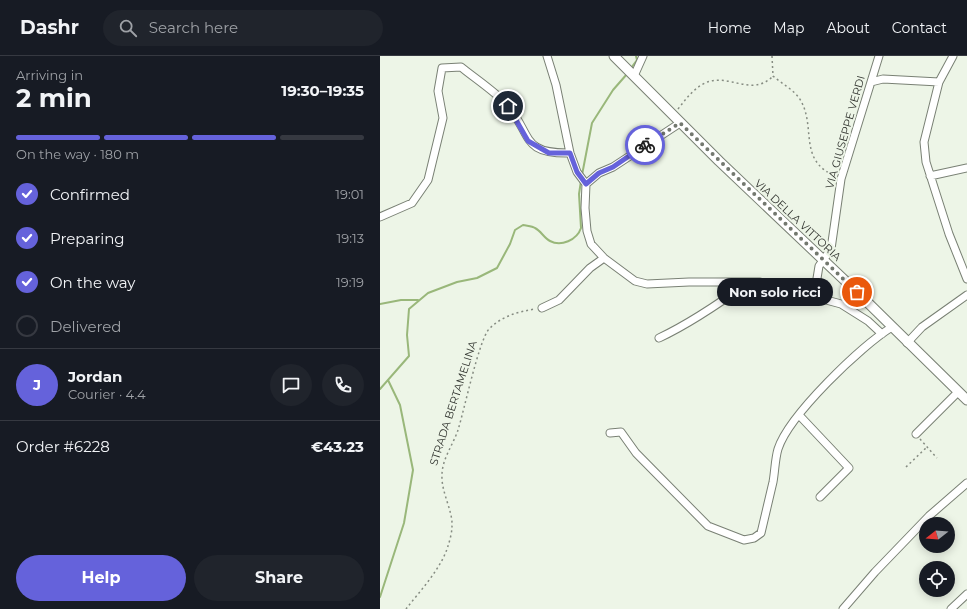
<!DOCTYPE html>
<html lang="en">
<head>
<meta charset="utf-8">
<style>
  :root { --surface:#171b24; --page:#20242c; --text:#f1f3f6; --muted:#9ea1a6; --line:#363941; --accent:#6562db }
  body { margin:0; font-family:Montserrat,sans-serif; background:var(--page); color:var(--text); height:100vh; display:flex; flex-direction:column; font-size:15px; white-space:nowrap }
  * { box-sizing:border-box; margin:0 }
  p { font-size:13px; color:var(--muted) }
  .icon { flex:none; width:22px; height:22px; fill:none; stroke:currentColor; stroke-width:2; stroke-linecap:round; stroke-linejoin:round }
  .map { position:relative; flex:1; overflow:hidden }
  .panel { display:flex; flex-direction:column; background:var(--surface); width:380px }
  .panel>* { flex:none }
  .needle { width:26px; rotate:253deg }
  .tools { position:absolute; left:539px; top:461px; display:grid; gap:8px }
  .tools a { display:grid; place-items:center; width:36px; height:36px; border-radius:50%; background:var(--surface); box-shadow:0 2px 10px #0003; font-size:20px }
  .pin { position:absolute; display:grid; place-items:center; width:34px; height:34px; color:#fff; margin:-17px; border:2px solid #fff; border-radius:50%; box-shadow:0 1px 4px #0007 }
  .courier { position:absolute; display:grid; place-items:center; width:40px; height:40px; margin:-20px; border:3px solid #6562db; border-radius:50%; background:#fff; color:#222; box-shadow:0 1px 5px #0007 }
  .bubble { position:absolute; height:28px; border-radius:14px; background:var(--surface); box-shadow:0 2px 10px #0003; font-size:13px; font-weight:700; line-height:28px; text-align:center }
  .summary em { font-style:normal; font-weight:700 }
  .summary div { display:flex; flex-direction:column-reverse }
  .summary { display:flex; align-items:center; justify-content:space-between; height:68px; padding:0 16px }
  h1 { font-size:26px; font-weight:700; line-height:30px }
  .bar { display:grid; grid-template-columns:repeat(4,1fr); gap:6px 4px; align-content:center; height:48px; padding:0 16px }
  .bar i { height:5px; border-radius:3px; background:var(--line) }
  .bar .active { background:var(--accent) }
  .bar p { grid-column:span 4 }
  .line { display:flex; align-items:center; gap:10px; padding:0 16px; border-top:1px solid var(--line) }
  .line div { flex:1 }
  .round { display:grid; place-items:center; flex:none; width:42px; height:42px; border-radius:21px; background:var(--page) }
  ol { padding:0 16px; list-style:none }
  li { display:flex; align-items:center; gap:12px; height:44px }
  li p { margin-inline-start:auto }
  li .icon { padding:4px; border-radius:50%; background:var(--accent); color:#fff; stroke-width:4 }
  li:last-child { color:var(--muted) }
  li i { width:22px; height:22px; border:2px solid var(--line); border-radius:50% }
  .cta { display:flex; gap:8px; margin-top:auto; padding:8px 16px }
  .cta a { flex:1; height:46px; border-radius:24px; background:var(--accent); color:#fff; font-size:16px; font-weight:700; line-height:46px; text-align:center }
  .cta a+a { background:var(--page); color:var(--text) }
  header { display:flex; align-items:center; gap:24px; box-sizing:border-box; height:56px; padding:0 20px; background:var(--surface); border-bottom:1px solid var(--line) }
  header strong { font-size:19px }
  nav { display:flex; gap:22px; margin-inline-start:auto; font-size:14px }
  .search { width:280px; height:36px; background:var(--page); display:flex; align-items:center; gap:10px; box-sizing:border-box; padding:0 14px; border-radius:22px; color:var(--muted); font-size:15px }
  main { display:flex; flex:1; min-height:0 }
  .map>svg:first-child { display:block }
</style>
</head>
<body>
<header>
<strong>Dashr</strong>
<div class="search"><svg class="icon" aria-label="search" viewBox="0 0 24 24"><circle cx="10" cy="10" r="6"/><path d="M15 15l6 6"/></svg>Search here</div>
<nav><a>Home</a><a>Map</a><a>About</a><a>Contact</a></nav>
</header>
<main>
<section class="panel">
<div class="summary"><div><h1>2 min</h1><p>Arriving in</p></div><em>19:30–19:35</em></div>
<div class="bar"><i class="active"></i><i class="active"></i><i class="active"></i><i></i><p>On the way · 180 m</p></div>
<ol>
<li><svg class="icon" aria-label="check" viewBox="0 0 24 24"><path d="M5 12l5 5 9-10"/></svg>Confirmed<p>19:01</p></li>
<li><svg class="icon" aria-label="check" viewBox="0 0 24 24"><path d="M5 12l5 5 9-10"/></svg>Preparing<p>19:13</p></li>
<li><svg class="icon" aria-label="check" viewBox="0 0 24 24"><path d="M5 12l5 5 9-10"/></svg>On the way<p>19:19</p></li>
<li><i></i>Delivered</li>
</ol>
<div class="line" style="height:72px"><b class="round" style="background:var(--accent);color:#fff">J</b><div><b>Jordan</b><p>Courier · 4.4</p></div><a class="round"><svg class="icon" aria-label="chat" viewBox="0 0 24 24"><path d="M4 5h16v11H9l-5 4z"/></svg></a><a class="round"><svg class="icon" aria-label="phone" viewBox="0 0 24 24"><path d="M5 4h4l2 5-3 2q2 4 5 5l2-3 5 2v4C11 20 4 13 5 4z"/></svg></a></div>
<div class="line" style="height:52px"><div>Order #6228</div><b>€43.23</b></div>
<div class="cta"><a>Help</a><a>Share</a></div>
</section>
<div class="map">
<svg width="587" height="553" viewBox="0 0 587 553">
  <rect width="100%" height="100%" fill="#edf5e7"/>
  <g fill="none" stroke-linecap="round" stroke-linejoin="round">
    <path stroke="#99b77a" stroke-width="2" d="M251,12L257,4L256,0
      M202,119L212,67L233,34L247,18
      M0,248L21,244H38
      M0,333L29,300L27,279L29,253L48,237L77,226L97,222L117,212L130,188L135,174L143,169C147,170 152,170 155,172C161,175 164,182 170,185C181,191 197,184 201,172L199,138L201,125
      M0,541L24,467L33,414L20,349L8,324"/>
    <defs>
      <path id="street" d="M167,0L176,29L190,97L197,116L206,128L205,152L207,175L211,188L224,202L255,225L267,228L309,226H380L461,248L488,265L502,278
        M573,0L559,26L544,86L546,106L569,178L587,223
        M254,20L263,0
        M491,26L503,23L559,26
        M550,120L587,112
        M206,128L219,117L233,111L300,67
        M0,161L32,147L48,124L63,62L58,35L62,12L81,11C93,21 120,39 129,51C152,80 142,98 190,97
        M434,241L439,210L451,193L461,123L499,0
        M162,252L179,244L210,212L224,202
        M279,282C311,267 340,247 369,226
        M527,287L542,271L587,239
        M419,359L469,412L440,441
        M230,377L241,376L256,397L328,470L364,484L374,482L381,477C385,460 389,443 393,426C395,415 395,403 398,393C409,359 481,290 512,271
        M536,378L578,336
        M463,553L495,516L549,460L587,427
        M571,553L587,538"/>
      <path id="secondary" d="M234,0L339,105L477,236L587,344"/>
    </defs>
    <use href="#street" stroke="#798074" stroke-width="9"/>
    <use href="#secondary" stroke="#798074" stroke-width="11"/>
    <path stroke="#868c82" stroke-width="1.5" stroke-dasharray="2 3" stroke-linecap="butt" d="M392,0L393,20C402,28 415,34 421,45C436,72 418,104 455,120
      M298,53C306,43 313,33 325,27C348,16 372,42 393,20
      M540,383L557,402
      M526,411L547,391
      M26,553C40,535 61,513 68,490C70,484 72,476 72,470C73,455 61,436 62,419C62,403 73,389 78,374C84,355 99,284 109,273C122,260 137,256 155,253"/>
    <use href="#street" stroke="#fff" stroke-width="7"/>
    <use href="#secondary" stroke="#fff" stroke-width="9"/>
  </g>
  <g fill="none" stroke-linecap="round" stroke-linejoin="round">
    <path stroke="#73786f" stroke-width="4" stroke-dasharray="0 7.2" d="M265,89L300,67L477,236"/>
    <path stroke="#6562db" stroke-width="5" d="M128,50L148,85L169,97H190L197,116L206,128L219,117L233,111L265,89"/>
  </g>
  <g text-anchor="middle" stroke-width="4" stroke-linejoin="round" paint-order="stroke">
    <g font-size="11" fill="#31342f" stroke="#edf5e7">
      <text transform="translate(465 76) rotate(-74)" y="4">VIA GIUSEPPE VERDI</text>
      <text transform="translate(418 164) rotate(43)" y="4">VIA DELLA VITTORIA</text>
      <text transform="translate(73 347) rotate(-72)" y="4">STRADA BERTAMELINA</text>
    </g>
  </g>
</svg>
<div class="tools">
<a><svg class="needle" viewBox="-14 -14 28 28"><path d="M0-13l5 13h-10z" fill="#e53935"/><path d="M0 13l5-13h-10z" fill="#9ea1a6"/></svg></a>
<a><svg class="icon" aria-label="locate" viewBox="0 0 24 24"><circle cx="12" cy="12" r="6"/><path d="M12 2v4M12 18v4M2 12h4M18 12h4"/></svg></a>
</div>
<div class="pin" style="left:477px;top:236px;background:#ea580c"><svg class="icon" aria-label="bag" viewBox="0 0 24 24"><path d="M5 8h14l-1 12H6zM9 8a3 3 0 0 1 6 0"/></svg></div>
<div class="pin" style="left:128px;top:50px;background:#1f2937"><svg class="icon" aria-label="home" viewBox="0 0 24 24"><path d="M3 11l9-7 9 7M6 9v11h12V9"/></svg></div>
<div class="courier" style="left:265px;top:89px"><svg class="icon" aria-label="bike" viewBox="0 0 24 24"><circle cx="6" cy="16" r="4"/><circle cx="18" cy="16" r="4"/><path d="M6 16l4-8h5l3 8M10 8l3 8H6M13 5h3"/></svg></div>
<div class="bubble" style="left:337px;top:222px;width:116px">Non solo ricci</div>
</div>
</main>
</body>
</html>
